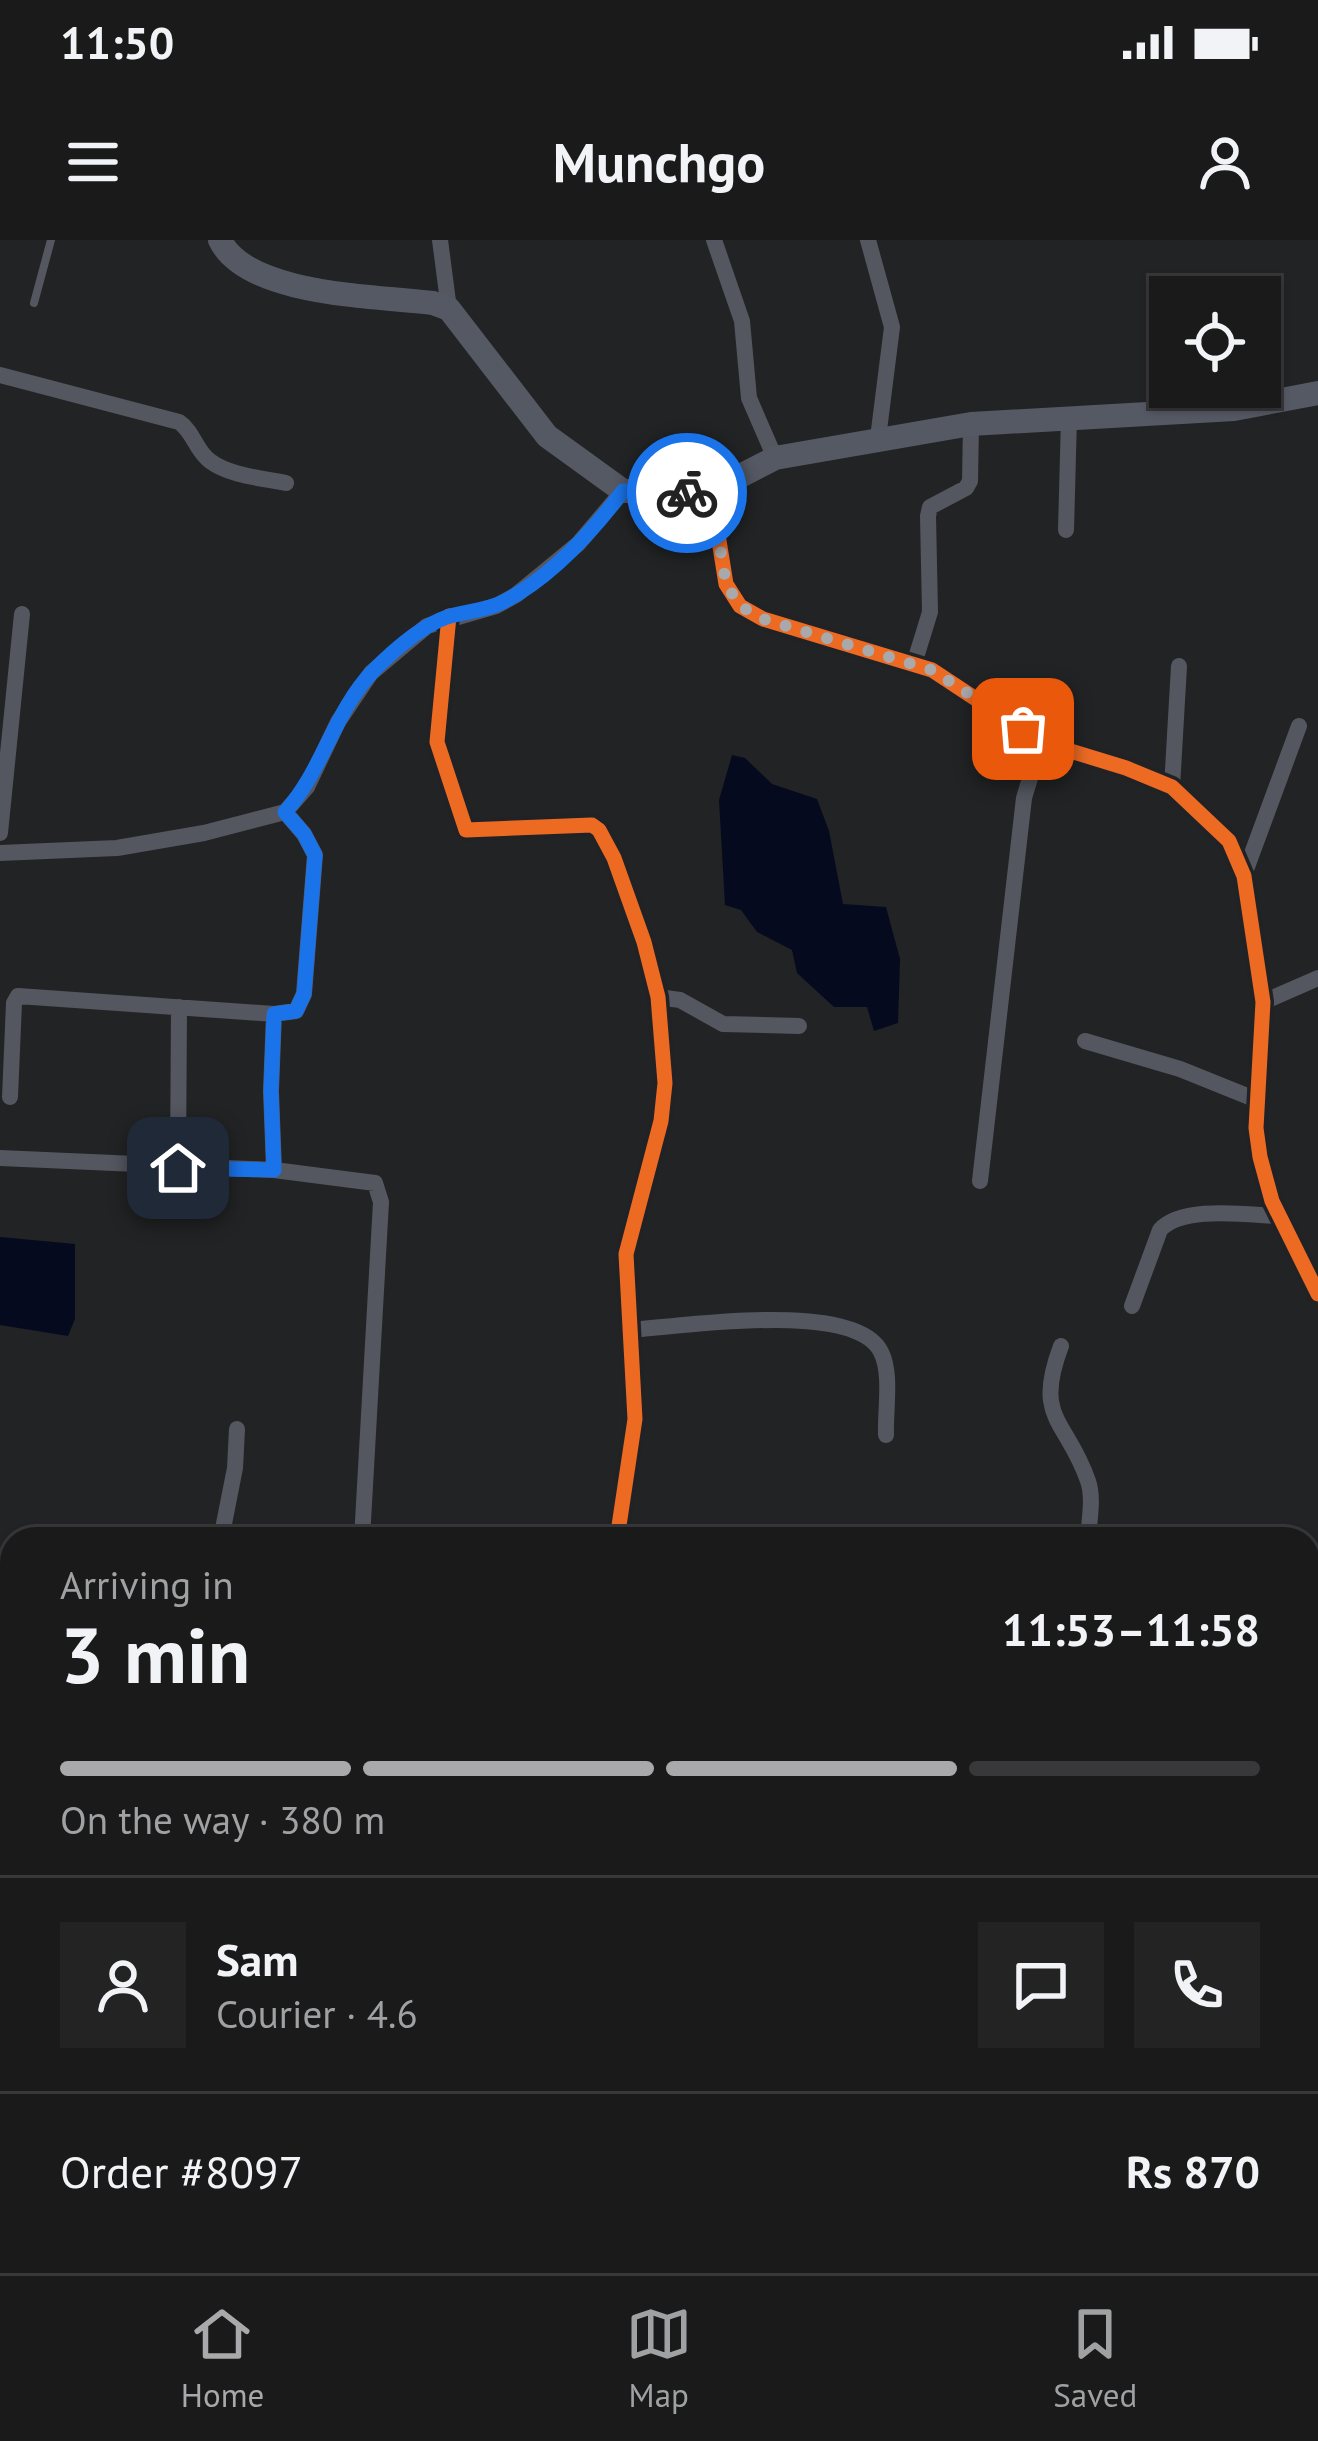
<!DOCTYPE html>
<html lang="en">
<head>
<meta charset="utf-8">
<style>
  :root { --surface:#1a1a1b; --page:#232324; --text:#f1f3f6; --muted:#9fa1a3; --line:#38383a; --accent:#a9a9ab }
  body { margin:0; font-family:"PT Sans",sans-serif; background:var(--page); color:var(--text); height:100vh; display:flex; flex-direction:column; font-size:45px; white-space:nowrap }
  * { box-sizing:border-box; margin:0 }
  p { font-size:39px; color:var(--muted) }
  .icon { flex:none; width:66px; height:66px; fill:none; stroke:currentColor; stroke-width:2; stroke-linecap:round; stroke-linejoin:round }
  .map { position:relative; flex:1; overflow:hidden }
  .panel { position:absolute; left:0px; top:1287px; width:1320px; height:747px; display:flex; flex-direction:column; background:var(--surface); border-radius:36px 36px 0 0; box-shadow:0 3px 9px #0004,0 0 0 3px var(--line) }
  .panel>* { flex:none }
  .fabs { position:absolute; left:1149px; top:36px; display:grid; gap:24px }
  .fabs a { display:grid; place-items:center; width:132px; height:132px; border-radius:0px; background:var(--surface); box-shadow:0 3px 9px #0004,0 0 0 3px var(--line); font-size:60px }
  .pin { position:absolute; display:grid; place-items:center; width:102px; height:102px; color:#fff; margin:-51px; border-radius:24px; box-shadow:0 6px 18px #0006 }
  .courier { position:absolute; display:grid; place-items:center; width:120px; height:120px; margin:-60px; border:9px solid #1a73e8; border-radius:50%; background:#fff; color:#222; box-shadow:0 3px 15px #0007 }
  .headline em { font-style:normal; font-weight:700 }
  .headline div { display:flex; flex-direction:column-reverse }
  .headline { display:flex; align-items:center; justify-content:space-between; height:204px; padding:0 60px }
  h1 { font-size:78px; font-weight:700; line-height:90px }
  .bar { display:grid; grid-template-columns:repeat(4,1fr); gap:18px 12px; align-content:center; height:144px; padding:0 60px }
  .bar i { height:15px; border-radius:9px; background:var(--line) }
  .bar .active { background:var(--accent) }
  .bar p { grid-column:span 4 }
  .line { display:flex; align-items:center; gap:30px; padding:0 60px; border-top:3px solid var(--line) }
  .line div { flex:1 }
  .round { display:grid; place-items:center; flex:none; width:126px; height:126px; border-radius:0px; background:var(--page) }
  .status { display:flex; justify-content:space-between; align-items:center; height:84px; padding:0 60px; background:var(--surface); direction:ltr }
  .status svg { height:33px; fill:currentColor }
  header { display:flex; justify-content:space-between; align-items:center; height:156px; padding:0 60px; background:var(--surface); font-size:54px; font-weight:700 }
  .dock { display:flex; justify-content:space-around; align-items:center; height:168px; border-top:3px solid var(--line); background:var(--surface); font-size:33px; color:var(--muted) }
  .dock a { display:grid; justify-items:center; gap:6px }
  .dock .active { color:var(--accent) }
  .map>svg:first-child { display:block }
</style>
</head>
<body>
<div class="status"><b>11:50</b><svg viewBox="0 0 49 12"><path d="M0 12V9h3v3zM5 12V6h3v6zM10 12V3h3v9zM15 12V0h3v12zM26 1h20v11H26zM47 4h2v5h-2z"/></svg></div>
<header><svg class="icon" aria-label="menu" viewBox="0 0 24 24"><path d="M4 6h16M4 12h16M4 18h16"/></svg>Munchgo<svg class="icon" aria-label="person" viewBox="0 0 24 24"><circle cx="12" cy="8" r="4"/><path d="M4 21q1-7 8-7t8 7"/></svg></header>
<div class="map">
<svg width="1318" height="2033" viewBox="0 0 1318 2033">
  <rect width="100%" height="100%" fill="#222324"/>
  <path fill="#060a1f" d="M732,515L745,518L772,544L817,559L829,591L843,664L886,667L900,719L898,783L874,791L867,767H834L797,733L792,710L757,692L741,670L725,665L719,560Z
    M0,997L75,1004V1079L68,1096L0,1085Z
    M0,1378L12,1383V1529H0Z
    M302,2022H524L522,2033H297Z"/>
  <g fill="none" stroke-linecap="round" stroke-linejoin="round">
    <path stroke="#545760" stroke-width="8" d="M34,63L51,0"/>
    <path stroke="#545760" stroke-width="16" d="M440,0L449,69
      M714,0L742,81L749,158L775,218
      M868,0L892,87L878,198
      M0,135L179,182C194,192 195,210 210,221C230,236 262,238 286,243
      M711,251L726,344L740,366L763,379L932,430L1041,502L1126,528L1172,547L1229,601L1244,636L1263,762L1256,888L1260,917L1272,961L1318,1054
      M1066,290L1069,177
      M449,376L437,502L466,590L592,585L599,590L614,618L644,702L658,757L665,843L661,881L626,1014L635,1179L617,1299
      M914,424L930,372L928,276L930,267L966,248L970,241L971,184
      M1172,547L1179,426
      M0,593L22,374
      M0,613L117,608L204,593L285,572L307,547L338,482L371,433L427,386L496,366L516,355L578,304L623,251
      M1244,635L1299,486
      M658,757L680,760L723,784L799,786
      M1263,762L1318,738
      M274,774L271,851L274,930
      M1085,801L1180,829L1257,860
      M10,857L14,763L18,756L274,774L296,771L304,754L315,615L304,594L285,572
      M0,918L274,930L375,943L381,962L362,1299
      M178,928L179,767
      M980,941L1024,558L1041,502
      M1132,1066L1160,990C1182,965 1248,975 1280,976
      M629,1090C680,1087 855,1059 881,1112C892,1133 885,1171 886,1195
      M1061,1106C1033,1180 1067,1179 1088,1241C1094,1258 1089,1281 1088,1299
      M221,1299L235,1228L237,1189
      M0,1613L12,1615
      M1308,1661L1317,1608L1318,1547
      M1308,1720L1318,1739
      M0,1765L7,1740
      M1308,1773L1318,1750
      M0,1893L12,1894
      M1308,1942L1318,1943
      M95,2033L96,2022
      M281,2033L285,2022
      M641,2033L643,2022
      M825,2033L826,2022
      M891,2033L892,2022
      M1153,2033L1160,2022"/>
    <path stroke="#555964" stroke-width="24" d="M220,0C247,56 377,56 433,63L449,69L547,196L623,251H711L775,218L971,184L1234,169L1318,153"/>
    <path stroke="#5c606d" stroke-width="27" d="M0,1370H12
      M1308,1370H1318"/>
    <defs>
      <path id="cycleway" d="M711,251L726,344L740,366L763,379L932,430L1041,502L1126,528L1172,547L1229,601L1244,636L1263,762L1256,888L1260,917L1272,961L1318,1054
        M449,376L437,502L466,590L592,585L599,590L614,618L644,702L658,757L665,843L661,881L626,1014L635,1179L617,1299"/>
    </defs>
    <use href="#cycleway" stroke="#212225" stroke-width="22"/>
    <use href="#cycleway" stroke="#ed6a23" stroke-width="15"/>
  </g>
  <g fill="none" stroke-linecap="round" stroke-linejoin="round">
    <path stroke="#a9a9ab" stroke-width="12" stroke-dasharray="0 21.6" d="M687,253L711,251L726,344L740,366L763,379L932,430L1023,489"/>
    <path stroke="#1a73e8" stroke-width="15" d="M178,928L274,930L271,851L274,774L296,771L304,754L315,615L304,594L285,572C323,530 334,472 373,431C393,411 421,386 447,377C465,371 484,371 501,363C550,339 591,293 623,251L687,253"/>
  </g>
</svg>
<div class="fabs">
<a><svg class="icon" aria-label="locate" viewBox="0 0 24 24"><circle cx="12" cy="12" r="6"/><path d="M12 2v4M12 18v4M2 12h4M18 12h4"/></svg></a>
</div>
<div class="pin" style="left:1023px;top:489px;background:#ea580c"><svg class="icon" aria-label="bag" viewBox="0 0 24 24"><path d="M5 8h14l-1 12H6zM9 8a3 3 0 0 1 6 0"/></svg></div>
<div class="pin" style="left:178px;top:928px;background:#1f2937"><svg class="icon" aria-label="home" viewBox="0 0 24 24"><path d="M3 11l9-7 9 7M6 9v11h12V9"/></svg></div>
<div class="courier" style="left:687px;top:253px"><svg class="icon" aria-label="bike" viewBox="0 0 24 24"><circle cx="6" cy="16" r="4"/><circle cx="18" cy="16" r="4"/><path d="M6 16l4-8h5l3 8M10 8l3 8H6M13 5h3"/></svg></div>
<section class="panel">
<div class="headline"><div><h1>3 min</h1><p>Arriving in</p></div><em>11:53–11:58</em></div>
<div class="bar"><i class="active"></i><i class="active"></i><i class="active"></i><i></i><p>On the way · 380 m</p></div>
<div class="line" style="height:216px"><a class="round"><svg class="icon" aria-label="person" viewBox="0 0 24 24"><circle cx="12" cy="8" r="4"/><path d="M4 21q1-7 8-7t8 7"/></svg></a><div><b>Sam</b><p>Courier · 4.6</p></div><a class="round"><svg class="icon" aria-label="chat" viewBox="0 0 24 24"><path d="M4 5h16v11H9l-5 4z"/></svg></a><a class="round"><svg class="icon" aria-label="phone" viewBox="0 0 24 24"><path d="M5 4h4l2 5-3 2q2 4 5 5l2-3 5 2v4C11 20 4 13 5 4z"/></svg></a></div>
<div class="line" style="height:156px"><div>Order #8097</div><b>Rs 870</b></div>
</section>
</div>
<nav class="dock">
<a class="active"><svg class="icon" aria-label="home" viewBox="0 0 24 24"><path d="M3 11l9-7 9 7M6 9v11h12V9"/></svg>Home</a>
<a><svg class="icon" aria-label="map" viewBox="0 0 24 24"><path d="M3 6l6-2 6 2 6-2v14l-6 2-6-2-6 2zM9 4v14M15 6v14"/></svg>Map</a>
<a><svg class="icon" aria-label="saved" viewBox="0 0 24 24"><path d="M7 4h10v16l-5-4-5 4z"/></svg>Saved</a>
</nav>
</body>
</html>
